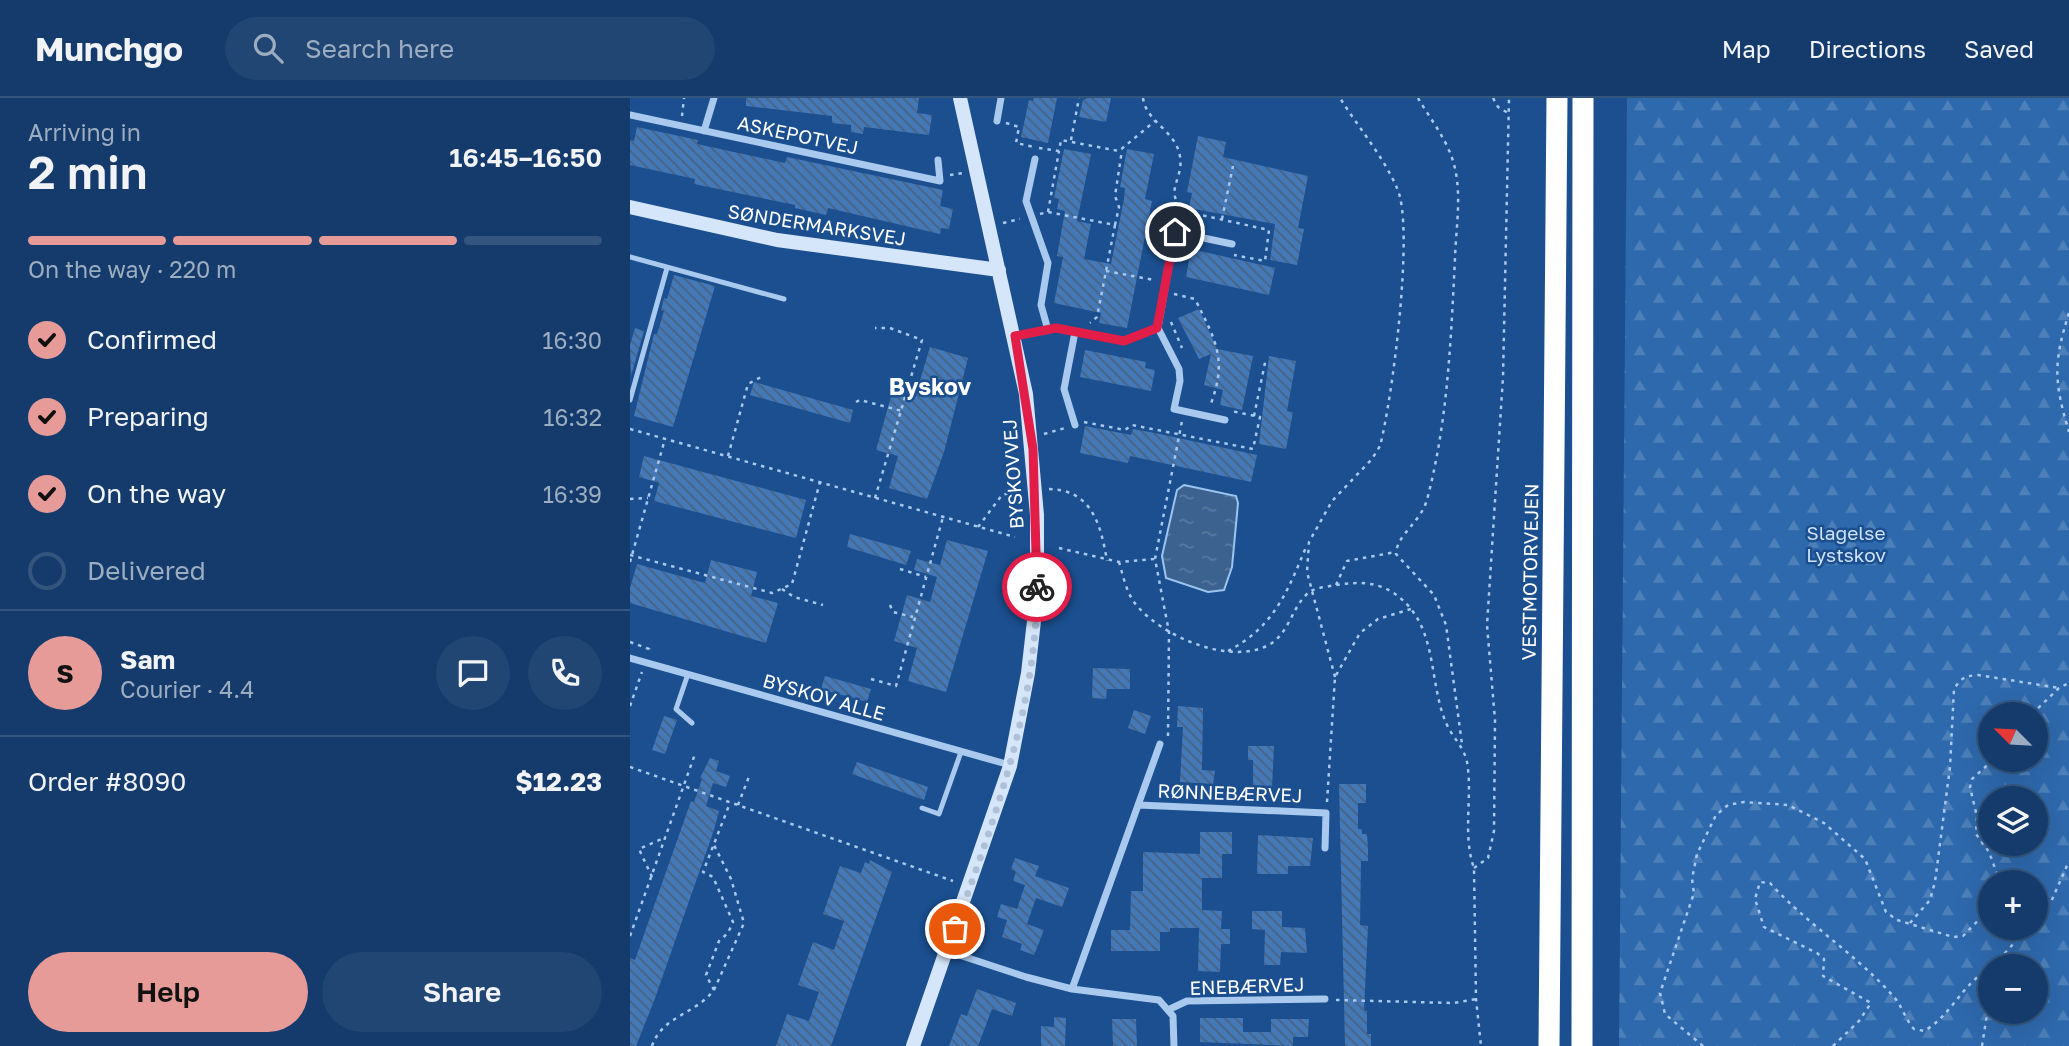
<!DOCTYPE html>
<html lang="en">
<head>
<meta charset="utf-8">
<style>
  :root { --surface:#143b6b; --page:#214673; --text:#f1f3f6; --muted:#9dadc1; --line:#33557e; --accent:#e69b98 }
  body { margin:0; font-family:"Golos Text",sans-serif; background:var(--page); color:var(--text); height:100vh; display:flex; flex-direction:column; font-size:26px; white-space:nowrap }
  * { box-sizing:border-box; margin:0 }
  p { font-size:23px; color:var(--muted) }
  .icon { flex:none; width:38px; height:38px; fill:none; stroke:currentColor; stroke-width:2; stroke-linecap:round; stroke-linejoin:round }
  .map { position:relative; flex:1; overflow:hidden }
  .panel { display:flex; flex-direction:column; background:var(--surface); width:630px }
  .panel>* { flex:none }
  .needle { width:46px; rotate:294deg }
  .controls { position:absolute; left:1348px; top:604px; display:grid; gap:14px }
  .controls a { display:grid; place-items:center; width:70px; height:70px; border-radius:50%; background:var(--surface); box-shadow:0 7px 28px #0002,0 0 0 2px var(--line); font-size:35px }
  .pin { position:absolute; display:grid; place-items:center; width:60px; height:60px; color:#fff; margin:-30px; border:4px solid #fff; border-radius:50%; box-shadow:0 2px 7px #0007 }
  .courier { position:absolute; display:grid; place-items:center; width:70px; height:70px; margin:-35px; border:5px solid #e11d48; border-radius:50%; background:#fff; color:#222; box-shadow:0 2px 9px #0007 }
  .summary em { font-style:normal; font-weight:600 }
  .summary div { display:flex; flex-direction:column-reverse }
  .summary { display:flex; align-items:center; justify-content:space-between; height:119px; padding:0 28px }
  h1 { font-size:46px; font-weight:600; line-height:52px }
  .bar { display:grid; grid-template-columns:repeat(4,1fr); gap:10px 7px; align-content:center; height:84px; padding:0 28px }
  .bar i { height:9px; border-radius:5px; background:var(--line) }
  .bar .on { background:var(--accent) }
  .bar p { grid-column:span 4 }
  .line { display:flex; align-items:center; gap:18px; padding:0 28px; border-top:2px solid var(--line) }
  .line div { flex:1 }
  .round { display:grid; place-items:center; flex:none; width:74px; height:74px; border-radius:37px; background:var(--page) }
  ol { padding:0 28px; list-style:none }
  li { display:flex; align-items:center; gap:21px; height:77px }
  li p { margin-inline-start:auto }
  li .icon { padding:7px; border-radius:50%; background:var(--accent); color:#111; stroke-width:4 }
  li:last-child { color:var(--muted) }
  li i { width:38px; height:38px; border:4px solid var(--line); border-radius:50% }
  .button { display:flex; gap:14px; margin-top:auto; padding:14px 28px }
  .button a { flex:1; height:80px; border-radius:42px; background:var(--accent); color:#111; font-size:28px; font-weight:600; line-height:80px; text-align:center }
  .button a+a { background:var(--page); color:var(--text) }
  header { display:flex; align-items:center; gap:42px; box-sizing:border-box; height:98px; padding:0 35px; background:var(--surface); border-bottom:2px solid var(--line) }
  header strong { font-size:33px }
  nav { display:flex; gap:38px; margin-inline-start:auto; font-size:24px }
  .search { width:490px; height:63px; background:var(--page); display:flex; align-items:center; gap:18px; box-sizing:border-box; padding:0 24px; border-radius:38px; color:var(--muted); font-size:26px }
  main { display:flex; flex:1; min-height:0 }
  .map>svg:first-child { display:block }
</style>
</head>
<body>
<header>
<strong>Munchgo</strong>
<div class="search"><svg class="icon" aria-label="search" viewBox="0 0 24 24"><circle cx="10" cy="10" r="6"/><path d="M15 15l6 6"/></svg>Search here</div>
<nav><a>Map</a><a>Directions</a><a>Saved</a></nav>
</header>
<main>
<section class="panel">
<div class="summary"><div><h1>2 min</h1><p>Arriving in</p></div><em>16:45–16:50</em></div>
<div class="bar"><i class="on"></i><i class="on"></i><i class="on"></i><i></i><p>On the way · 220 m</p></div>
<ol>
<li><svg class="icon" aria-label="check" viewBox="0 0 24 24"><path d="M5 12l5 5 9-10"/></svg>Confirmed<p>16:30</p></li>
<li><svg class="icon" aria-label="check" viewBox="0 0 24 24"><path d="M5 12l5 5 9-10"/></svg>Preparing<p>16:32</p></li>
<li><svg class="icon" aria-label="check" viewBox="0 0 24 24"><path d="M5 12l5 5 9-10"/></svg>On the way<p>16:39</p></li>
<li><i></i>Delivered</li>
</ol>
<div class="line" style="height:126px"><b class="round" style="background:var(--accent);color:#111">S</b><div><b>Sam</b><p>Courier · 4.4</p></div><a class="round"><svg class="icon" aria-label="chat" viewBox="0 0 24 24"><path d="M4 5h16v11H9l-5 4z"/></svg></a><a class="round"><svg class="icon" aria-label="phone" viewBox="0 0 24 24"><path d="M5 4h4l2 5-3 2q2 4 5 5l2-3 5 2v4C11 20 4 13 5 4z"/></svg></a></div>
<div class="line" style="height:91px"><div>Order #8090</div><b>$12.23</b></div>
<div class="button"><a>Help</a><a>Share</a></div>
</section>
<div class="map">
<svg width="1439" height="948" viewBox="0 0 1439 948">
  <defs>
    <pattern id="forest-firs" width="22" height="20" patternUnits="userSpaceOnUse" patternTransform="scale(1.75)"><rect width="22" height="20" fill="#2e69ad"/><path d="M5 1l3.5 6h-7zM16 11l3.5 6h-7z" fill="#4d80b9"/></pattern>
    <pattern id="water-ripples" width="26" height="14" patternUnits="userSpaceOnUse" patternTransform="scale(1.75)"><rect width="26" height="14" fill="#3c6290"/><path d="M2 4q2-2 4 0t4 0M15 11q2-2 4 0t4 0" fill="none" stroke="#597aa1"/></pattern>
    <pattern id="building-back-hatch" width="6" height="6" patternUnits="userSpaceOnUse" patternTransform="scale(1.75)"><rect width="6" height="6" fill="#4478b7"/><path d="M-1 5l2 2M0 0l6 6M5-1l2 2" fill="none" stroke="#486282"/></pattern>
  </defs>
  <rect width="100%" height="100%" fill="#1b4f8f"/>
  <path fill="url(#forest-firs)" fill-rule="evenodd" d="M997,0H1439V948H989ZM1360,616H1405V662H1360ZM1360,700H1405V746H1360ZM1360,784H1405V830H1360ZM1360,868H1405V914H1360Z"/>
  <path fill="url(#water-ripples)" stroke="#9cc4f0" stroke-width="2" d="M554,387L606,398L608,405L602,469L594,492L578,494L536,480L532,458L547,392Z"/>
  <path fill="url(#building-back-hatch)" d="M116,0H289L287,15L302,17L299,37L234,29L233,36L221,34V27L202,25V18L116,8Z
    M404,0H427L418,45L391,39L399,2L403,3Z
    M458,0H481L476,24L449,19L453,2Z
    M7,29L68,42L67,46L155,65L157,59L313,92L310,108L323,111L319,131L311,130L310,136L198,110L196,117L165,110V107L64,86L65,81L0,67V42L4,43Z
    M568,38L596,44L593,59L678,78L668,130L674,131L667,167L640,162L645,126L559,110L562,95L557,94Z
    M434,51L461,56L447,123L461,126L454,161L481,166L494,101L495,90L490,89L497,51L524,56L515,101L522,103L497,230L469,225L471,215L424,205L433,159L427,158L435,113L427,111L429,101L424,100Z
    M561,151L645,170L639,197L556,179Z
    M44,177L85,188L43,329L4,318L24,236H27L34,213L31,212L34,200L37,201Z
    M569,211L587,251L623,258L612,312L590,307L593,292L574,287L581,256L569,261L548,220Z
    M5,230L14,233L1,278L0,247Z
    M300,249L338,260L314,354L297,401L259,390L268,358L246,352L262,295L284,302Z
    M455,252L516,264L515,270L525,272L521,293L450,279Z
    M639,258L666,263L657,313L663,314L656,351L629,346Z
    M124,284L223,312L220,325L120,297Z
    M455,328L501,337L503,331L525,335L627,357L621,384L500,358L498,365L450,355Z
    M14,358L176,402L166,440L24,403L29,385L9,379Z
    M220,436L281,453L276,467L217,449Z
    M317,442L358,453L316,594L278,583L287,550L264,543L277,497L300,504L307,479L284,472L287,461L310,467Z
    M81,462L127,474L121,498L148,505L136,545L0,505V490L7,466L75,485Z
    M463,570L500,571V591H477L476,601L462,600Z
    M195,578L241,591L237,604L191,591Z
    M548,608L573,610L572,672L585,673L583,686L550,684L553,629H547Z
    M504,612L521,618L515,636L498,630Z
    M34,618L47,622L35,656L22,652Z
    M618,648H644L642,690H623V662H618Z
    M80,660L89,663L86,673L100,678L96,689L83,685L76,708L89,713L84,732L24,903L6,948H0V860L5,862L61,703L64,704L72,681L70,680Z
    M227,664L298,689L294,702L222,676Z
    M709,686H736V705H728V731H732V736H737L738,751V763H731L730,827L738,828L734,912L737,913V936H741V948H715Z
    M570,734H602V756H592V780H572V812L592,813L591,831H600V846H591L590,874L568,873L569,830H540V834H530V853H481V832H500L501,793H513V754L570,756Z
    M628,737L683,740L680,768H658V776H627Z
    M385,760L409,768L405,778L439,790L432,809L406,800L397,826L414,832L404,857L390,852L392,846L372,839L377,822L367,819L371,806L387,811L395,787L383,783L386,774L381,771Z
    M240,762L262,774L201,948H146L157,916L179,923L189,894L168,887L183,844L204,852L214,823L193,816L210,768L231,775L235,764L239,766Z
    M622,813H652V829L675,830L677,855L651,854L650,867H634L635,832L622,831Z
    M347,891L386,905L382,918L362,911L348,948H319L331,916L337,918Z
    M424,919L436,920L435,948H411V928L424,929Z
    M570,920H613V934H641V921H679L678,939H663V948L570,944Z
    M482,921H506L507,948H483Z"/>
  <g fill="none" stroke-linecap="round" stroke-linejoin="round">
    <path stroke="#a9c9ee" stroke-width="2.5" stroke-dasharray="3.5 5" stroke-linecap="butt" d="M513,0C516,23 543,32 549,54C557,83 529,90 558,119L557,124
      M788,0C799,19 815,39 822,60C833,91 826,128 825,160C821,240 818,320 798,398C792,425 767,435 766,456L804,497L816,527L832,646
      M863,0L868,9L878,15
      M52,18L54,0
      M376,25L389,29L386,45L404,49
      M441,42L449,0
      M409,50L429,53L431,42L489,53L525,23
      M320,77L334,75
      M418,114L429,53
      M410,116L418,114L485,127L467,219L460,225
      M558,119L562,115L639,132L635,163L604,157
      M592,121L603,68
      M373,125L390,121
      M485,127L489,109L485,98L492,52
      M476,173L524,182
      M544,196L565,201C586,243 598,262 580,308
      M1439,215C1423,265 1424,284 1439,334
      M541,224L552,250
      M226,304L230,302L272,313
      M624,318L636,260
      M454,324L495,332L502,327L623,351L630,319L601,313
      M0,331L385,439
      M414,336L435,330
      M98,358L118,286L133,278
      M419,391C462,392 471,427 477,463
      M245,400L292,242L260,230H245
      M0,401L18,400
      M348,429L372,397L391,392
      M429,450L489,464L525,461
      M0,457L142,495L162,486L190,384
      M0,464L35,341
      M489,464C493,477 496,493 504,504C529,538 603,570 642,545C659,533 662,511 676,497C682,490 691,490 700,488C733,482 758,483 781,511C807,544 800,590 817,627C823,640 834,649 837,664C843,699 832,736 844,770L846,901L851,948
      M270,471L296,479
      M706,487L717,463L766,454
      M152,491L164,499L193,507
      M260,507L263,514L283,519
      M0,544L19,551L18,555
      M598,553C645,528 657,494 677,447
      M705,579L677,474L679,444L702,403L742,361L750,348C762,303 785,128 767,90C753,58 728,29 710,0
      M241,581L266,588L313,419
      M0,608L12,574
      M1402,616L1429,590L1439,585
      M538,638L539,534L525,461L552,323
      M1363,662L1342,681L1340,689L1347,719L1346,736L1359,754L1370,784
      M0,669L323,783
      M697,704L705,579L730,535L748,521L781,511
      M108,707L120,676
      M844,770L858,760L864,733L865,622L857,527L873,279L879,0
      M22,779L9,751L36,739
      M1405,821L1421,804L1439,763
      M1280,825L1300,802L1305,784L1320,669L1324,591C1331,580 1335,578 1348,577L1429,590
      M0,838L65,656
      M1363,868L1398,830
      M84,892L114,825L101,781L84,747
      M706,902L824,905L846,901
      M22,948C32,918 66,916 84,892L76,877L89,843L98,835L103,824L83,779L73,774L100,705
      M1073,948L1035,916L1030,895L1064,795L1062,781L1067,756L1086,717L1098,707L1114,704L1158,707L1194,725L1235,761L1256,814L1267,822L1323,839L1333,838L1360,810
      M1203,948L1229,923L1241,905L1193,878L1194,861L1187,855L1134,829L1125,801L1130,784L1140,785C1178,827 1227,857 1264,899C1272,908 1275,921 1284,931L1294,933C1321,918 1332,886 1360,870
      M1352,948L1360,897"/>
    <path stroke="#a9c9ee" stroke-width="5" d="M0,159L154,201
      M0,302L37,170
      M58,576L46,611L62,625
      M292,710L309,716L331,654"/>
    <path stroke="#a9c9ee" stroke-width="7" d="M0,17L310,83L308,62
      M367,23L371,0
      M74,33L84,0
      M405,61L396,103L418,165L411,207L418,232
      M385,238L426,230L494,243L528,230
      M595,322L544,311L550,283L549,271L528,230L545,134L602,146
      M445,327L434,291L445,234
      M0,560L380,667
      M508,707L696,715L695,750
      M317,853L396,879L442,891L529,902L543,918L544,948
      M442,891L530,646
      M540,911L557,903L695,901"/>
    <path stroke="#d6e6fa" stroke-width="14" d="M0,109L147,142L369,172
      M283,948L380,668L398,575L407,497V417L396,296L330,0"/>
    <path stroke="#fff" stroke-width="21" d="M919,948L927,0
      M952,948L953,0"/>
  </g>
  <g fill="none" stroke-linecap="round" stroke-linejoin="round">
    <path stroke="#afc1d8" stroke-width="7" stroke-dasharray="0 12.6" d="M325,831C364,722 407,607 407,489"/>
    <path stroke="#e11d48" stroke-width="9" d="M407,489L403,351L385,238L426,230L494,243L527,230L545,134"/>
  </g>
  <g text-anchor="middle" stroke-width="5" stroke-linejoin="round" paint-order="stroke">
    <g font-size="19" fill="#fff" stroke="#1b4f8f">
      <text transform="translate(168 37) rotate(12)" y="7">ASKEPOTVEJ</text>
      <text transform="translate(187 127) rotate(9)" y="7">SØNDERMARKSVEJ</text>
      <text transform="translate(383 376) rotate(-94)" y="7">BYSKOVVEJ</text>
      <text transform="translate(900 474) rotate(-89)" y="7">VESTMOTORVEJEN</text>
      <text transform="translate(194 599) rotate(16)" y="7">BYSKOV ALLE</text>
      <text transform="translate(600 695) rotate(2)" y="7">RØNNEBÆRVEJ</text>
      <text transform="translate(617 888) rotate(-2)" y="7">ENEBÆRVEJ</text>
    </g>
    <g font-size="19" fill="#cfe3fa" stroke="#1b4f8f">
      <text x="1216" y="442">Slagelse<tspan x="1216" dy="22">Lystskov</tspan></text>
    </g>
    <g font-size="23" font-weight="bold" fill="#fff" stroke="#1b4f8f">
      <text x="300" y="297">Byskov</text>
    </g>
  </g>
</svg>
<div class="controls">
<a><svg class="needle" viewBox="-14 -14 28 28"><path d="M0-13l5 13h-10z" fill="#e53935"/><path d="M0 13l5-13h-10z" fill="#9dadc1"/></svg></a>
<a><svg class="icon" aria-label="layers" viewBox="0 0 24 24"><path d="M12 4l9 5-9 5-9-5zM3 14l9 5 9-5"/></svg></a>
<a>+</a>
<a>−</a>
</div>
<div class="pin" style="left:325px;top:831px;background:#ea580c"><svg class="icon" aria-label="bag" viewBox="0 0 24 24"><path d="M5 8h14l-1 12H6zM9 8a3 3 0 0 1 6 0"/></svg></div>
<div class="pin" style="left:545px;top:134px;background:#1f2937"><svg class="icon" aria-label="home" viewBox="0 0 24 24"><path d="M3 11l9-7 9 7M6 9v11h12V9"/></svg></div>
<div class="courier" style="left:407px;top:489px"><svg class="icon" aria-label="bike" viewBox="0 0 24 24"><circle cx="6" cy="16" r="4"/><circle cx="18" cy="16" r="4"/><path d="M6 16l4-8h5l3 8M10 8l3 8H6M13 5h3"/></svg></div>
</div>
</main>
</body>
</html>
